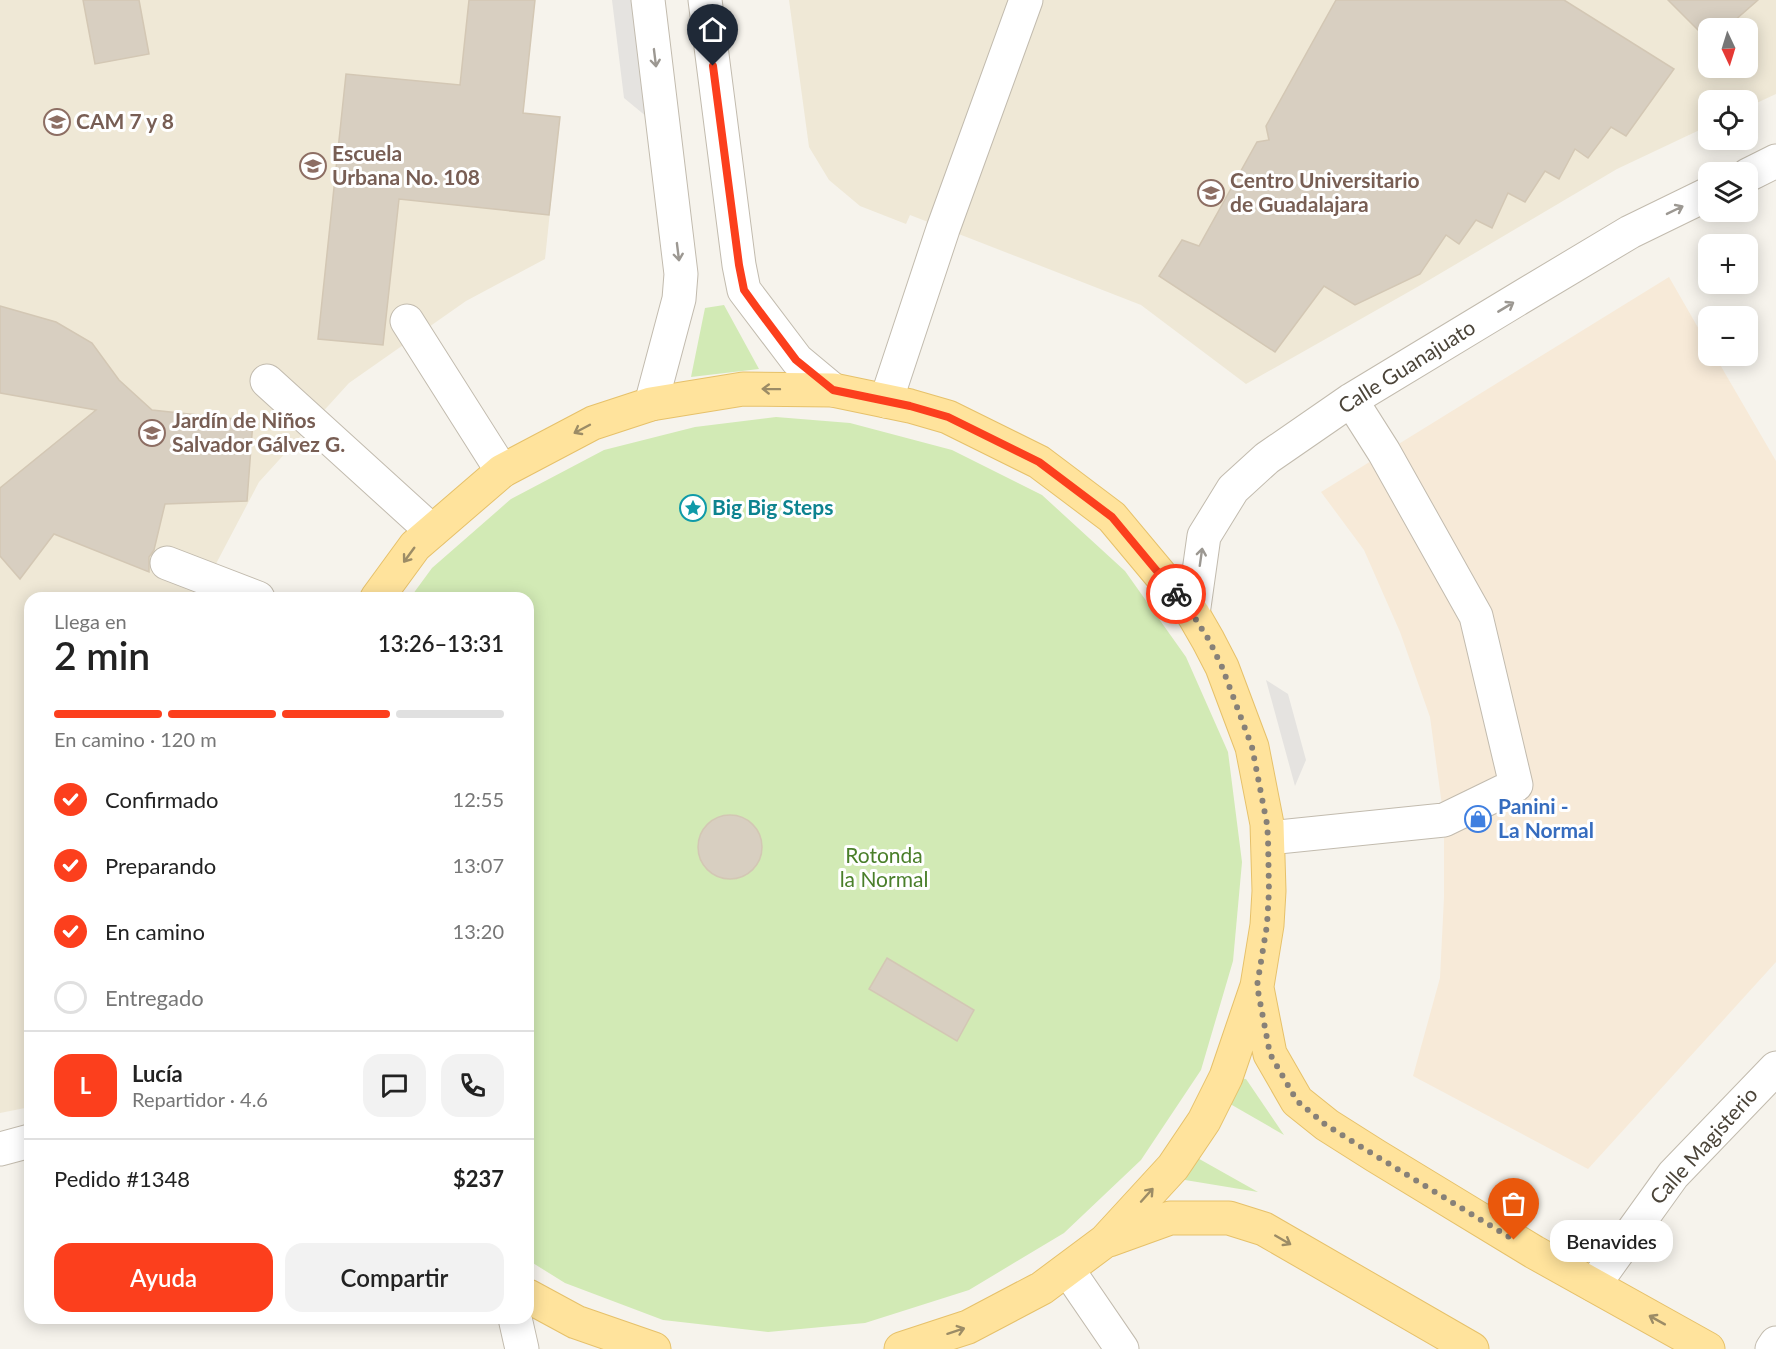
<!DOCTYPE html>
<html lang="es">
<head>
<meta charset="utf-8">
<style>
  :root { --surface:#fff; --page:#f2f2f2; --text:#222; --muted:#767676; --line:#e0e0e0; --accent:#fc3f1d }
  body { margin:0; font-family:Lato,sans-serif; background:var(--page); color:var(--text); height:100vh; display:flex; flex-direction:column; font-size:22px; white-space:nowrap }
  * { box-sizing:border-box; margin:0 }
  p { font-size:20px; color:var(--muted) }
  .icon { flex:none; width:33px; height:33px; fill:none; stroke:currentColor; stroke-width:2; stroke-linecap:round; stroke-linejoin:round }
  .map { position:relative; flex:1; overflow:hidden }
  .panel { position:absolute; left:24px; top:592px; width:510px; height:732px; display:flex; flex-direction:column; background:var(--surface); border-radius:18px; box-shadow:0 3px 15px #0003 }
  .panel>* { flex:none }
  .needle { width:39px; rotate:176deg }
  .buttons { position:absolute; left:1698px; top:18px; display:grid; gap:12px }
  .buttons a { display:grid; place-items:center; width:60px; height:60px; border-radius:12px; background:var(--surface); box-shadow:0 3px 15px #0003; font-size:30px }
  .pin { position:absolute; display:grid; place-items:center; width:51px; height:51px; color:#fff; margin:-62px -26px; border-radius:50% 50% 50% 0; rotate:-45deg; box-shadow:0 0 6px #0007 }
  .pin .icon { rotate:45deg }
  .courier { position:absolute; display:grid; place-items:center; width:60px; height:60px; margin:-30px; border:4px solid #fc3f1d; border-radius:50%; background:#fff; color:#222; box-shadow:0 2px 8px #0007 }
  .bubble { position:absolute; height:42px; border-radius:18px; background:var(--surface); box-shadow:0 3px 15px #0003; font-size:20px; font-weight:600; line-height:42px; text-align:center }
  .head em { font-style:normal; font-weight:600 }
  .head div { display:flex; flex-direction:column-reverse }
  .head { display:flex; align-items:center; justify-content:space-between; height:102px; padding:0 30px }
  h1 { font-size:39px; font-weight:600; line-height:45px }
  .bar { display:grid; grid-template-columns:repeat(4,1fr); gap:9px 6px; align-content:center; height:72px; padding:0 30px }
  .bar i { height:8px; border-radius:4px; background:var(--line) }
  .bar .selected { background:var(--accent) }
  .bar p { grid-column:span 4 }
  .line { display:flex; align-items:center; gap:15px; padding:0 30px; border-top:2px solid var(--line) }
  .line div { flex:1 }
  .round { display:grid; place-items:center; flex:none; width:63px; height:63px; border-radius:18px; background:var(--page) }
  ol { padding:0 30px; list-style:none }
  li { display:flex; align-items:center; gap:18px; height:66px }
  li p { margin-inline-start:auto }
  li .icon { padding:6px; border-radius:50%; background:var(--accent); color:#fff; stroke-width:4 }
  li:last-child { color:var(--muted) }
  li i { width:33px; height:33px; border:3px solid var(--line); border-radius:50% }
  .action { display:flex; gap:12px; margin-top:auto; padding:12px 30px }
  .action a { flex:1; height:69px; border-radius:18px; background:var(--accent); color:#fff; font-size:24px; font-weight:600; line-height:69px; text-align:center }
  .action a+a { background:var(--page); color:var(--text) }
  .map>svg:first-child { display:block }
</style>
</head>
<body>
<div class="map">
<svg width="1776" height="1349" viewBox="0 0 1776 1349">
  <rect width="100%" height="100%" fill="#f6f3ec"/>
  <path fill="#f7ead8" d="M1669,277L1708,345V356H1715L1776,461V962L1588,1169L1413,1076L1440,978L1444,897V820L1430,717L1400,632L1364,550L1321,492Z"/>
  <path fill="#efe8d6" fill-rule="evenodd" d="M0,0H535L523,113L560,117L545,259L466,301L349,383L259,482L198,598H30V1107L0,1113Z
    M789,0H1776V94L1748,107V100H1708V126L1617,169L1419,286L1246,384L1141,305L910,215L906,224L860,206L829,180L809,147ZM1708,28H1748V68H1708Z"/>
  <path fill="#d2eab5" d="M724,305L759,369L691,377L705,308Z
    M776,417L850,423L952,450L1042,495L1125,571L1186,657L1228,752L1242,862L1233,961L1201,1070L1141,1160L1064,1233L969,1290L865,1323L768,1332L663,1320L565,1283L528,1260V598H410L432,568L511,499L604,450L695,427Z
    M1236,1078L1246,1079L1284,1135L1225,1101Z
    M1194,1156L1258,1192L1179,1179Z"/>
  <path fill="#e5e3e0" d="M612,0H633L647,117L624,98Z
    M1266,680L1288,694L1306,760L1295,786Z"/>
  <path fill="#d8cfc1" stroke="#d3c7b4" stroke-width="1.5" d="M83,0H139L149,54L95,64Z
    M469,0H535L523,113L560,117L549,215L399,199L383,345L318,339L346,74L460,85Z
    M1336,0H1564L1674,69L1626,136L1611,127L1588,158L1575,149L1559,179L1545,171L1525,202L1508,193L1492,228L1476,220L1459,244L1446,235L1420,274L1355,305L1324,286L1275,352L1159,276L1182,240L1199,246L1257,142L1269,140L1266,126Z
    M1668,0H1758L1726,28H1708V40Z
    M0,306L56,322L92,343L119,380L152,410L253,421L247,501L165,504L154,550L149,557V572L54,534L20,579L0,556V488L96,410L0,393Z
    M698 847a32 32 0 1 1 64 0a32 32 0 1 1-64 0Z
    M887,958L974,1010L957,1041L869,989Z"/>
  <g fill="none" stroke-linecap="round" stroke-linejoin="round">
    <defs>
      <path id="minor" d="M648,0L681,274L679,299L651,404
        M705,0L739,265L744,290L797,360L833,390
        M1748,175L1776,161
        M407,321L502,471
        M267,381L432,531
        M886,401L943,229L1026,0
        M167,563L258,598
        M1193,614L1204,536L1233,489L1267,458L1351,400L1518,299L1630,232L1708,194
        M1268,838L1444,820L1516,785L1476,616L1384,452L1351,400
        M0,1149L30,1141
        M1068,1270L1122,1349
        M1594,1285L1673,1175L1776,1068
        M515,1318L522,1349
        M1772,1349L1776,1343"/>
      <path id="major" d="M377,598L415,546L502,471L593,423L651,404L743,389L833,390L910,406L948,417L1039,462L1112,517L1193,614L1208,640L1222,667L1252,747L1267,824L1269,891L1267,925L1257,986L1226,1077L1204,1121L1173,1167L1105,1241L1042,1288L968,1327L901,1349
        M1257,988L1270,1054L1297,1101L1327,1125L1376,1156L1534,1252L1708,1349
        M1109,1240L1170,1218H1229L1264,1229L1472,1349
        M528,1296L576,1322L654,1349"/>
    </defs>
    <use href="#minor" stroke="#c2bbae" stroke-width="35"/>
    <use href="#major" stroke="#e6c16a" stroke-width="35"/>
    <use href="#minor" stroke="#fff" stroke-width="33"/>
    <use href="#major" stroke="#ffe39c" stroke-width="33"/>
  </g>
  <defs><path id="oneway-shaft" d="M-6 0H5M1.5-3L5.5 0L1.5 3" fill="none" stroke-width="1.6" stroke-linecap="round" stroke-linejoin="round" transform="scale(1.5)"/></defs>
  <g stroke="#9c9892">
    <use href="#oneway-shaft" transform="translate(655 58) rotate(83)"/>
    <use href="#oneway-shaft" transform="translate(1675 210) rotate(-26)"/>
    <use href="#oneway-shaft" transform="translate(678 252) rotate(83)"/>
    <use href="#oneway-shaft" transform="translate(1506 307) rotate(-31)"/>
    <use href="#oneway-shaft" transform="translate(1201 557) rotate(-82)"/>
  </g>
  <g stroke="#9c8c66">
    <use href="#oneway-shaft" transform="translate(771 389) rotate(-179)"/>
    <use href="#oneway-shaft" transform="translate(582 429) rotate(152)"/>
    <use href="#oneway-shaft" transform="translate(409 555) rotate(126)"/>
    <use href="#oneway-shaft" transform="translate(1147 1195) rotate(-48)"/>
    <use href="#oneway-shaft" transform="translate(1283 1240) rotate(30)"/>
    <use href="#oneway-shaft" transform="translate(1657 1320) rotate(-151)"/>
    <use href="#oneway-shaft" transform="translate(956 1331) rotate(-18)"/>
  </g>
  <g fill="none" stroke-linecap="round" stroke-linejoin="round">
    <path stroke="#878178" stroke-width="6" stroke-dasharray="0 10.8" d="M1176,594L1193,615L1209,640L1222,667L1252,747L1267,824L1268,838L1269,891L1267,925L1257,986L1270,1054L1297,1101L1326,1125L1376,1156L1514,1240"/>
    <path stroke="#fc3f1d" stroke-width="8" d="M713,66L739,265L744,290L757,308L796,360L833,390L910,406L948,417L1039,462L1112,517L1176,594"/>
  </g>
  <defs>
    <symbol id="school-ring" viewBox="-11 -11 22 22"><circle r="9.5" fill="#fff" stroke="#8d6e63" stroke-width="1.5"/><path d="M0-5L7-2L0 1L-7-2ZM-4 1L0 2.5L4 1V4Q0 6-4 4Z" fill="#8d6e63"/></symbol>
    <symbol id="university-ring" viewBox="-11 -11 22 22"><circle r="9.5" fill="#fff" stroke="#8d6e63" stroke-width="1.5"/><path d="M0-5L7-2L0 1L-7-2ZM-4 1L0 2.5L4 1V4Q0 6-4 4Z" fill="#8d6e63"/></symbol>
    <symbol id="sight-ring" viewBox="-11 -11 22 22"><circle r="9.5" fill="#fff" stroke="#0f9aa8" stroke-width="1.5"/><path d="M0-6L1.8-2.2L6-1.7L2.9 1.2L3.7 5.4L0 3.3L-3.7 5.4L-2.9 1.2L-6-1.7L-1.8-2.2Z" fill="#0f9aa8"/></symbol>
    <symbol id="shop-ring" viewBox="-11 -11 22 22"><circle r="9.5" fill="#fff" stroke="#3f7fe0" stroke-width="1.5"/><path d="M-5-2.5h2.3a2.7 3.5 0 0 1 5.4 0H5L5.5 6h-11ZM-1.5-2.5h3a1.5 2.3 0 0 0-3 0Z" fill="#3f7fe0"/></symbol>
  </defs>
  <g fill-rule="evenodd">
    <use href="#school-ring" x="42" y="107" width="30" height="30"/>
    <use href="#school-ring" x="298" y="151" width="30" height="30"/>
    <use href="#university-ring" x="1196" y="178" width="30" height="30"/>
    <use href="#school-ring" x="137" y="418" width="30" height="30"/>
    <use href="#sight-ring" x="678" y="493" width="30" height="30"/>
    <use href="#shop-ring" x="1463" y="804" width="30" height="30"/>
  </g>
  <g text-anchor="middle" stroke-width="6" stroke-linejoin="round" paint-order="stroke">
    <g font-size="21" font-weight="bold" fill="#785e54" stroke="#fff" text-anchor="start">
      <text x="76" y="129">CAM 7 y 8</text>
      <text x="332" y="161">Escuela<tspan x="332" dy="24">Urbana No. 108</tspan></text>
      <text x="1230" y="188">Centro Universitario<tspan x="1230" dy="24">de Guadalajara</tspan></text>
      <text x="172" y="428">Jardín de Niños<tspan x="172" dy="24">Salvador Gálvez G.</tspan></text>
    </g>
    <g font-size="21" fill="#4b4439" stroke="#fff">
      <text transform="translate(1407 367) rotate(-32)" y="7">Calle Guanajuato</text>
      <text transform="translate(1704 1146) rotate(-48)" y="7">Calle Magisterio</text>
    </g>
    <g font-size="21" font-weight="bold" fill="#0d838f" stroke="#fff" text-anchor="start">
      <text x="712" y="515">Big Big Steps</text>
    </g>
    <g font-size="21" font-weight="bold" fill="#366cbe" stroke="#fff" text-anchor="start">
      <text x="1498" y="814">Panini -<tspan x="1498" dy="24">La Normal</tspan></text>
    </g>
    <g font-size="21" fill="#4a7f2a" stroke="#fff">
      <text x="884" y="863">Rotonda<tspan x="884" dy="24">la Normal</tspan></text>
    </g>
  </g>
</svg>
<div class="buttons">
<a><svg class="needle" viewBox="-14 -14 28 28"><path d="M0-13l5 13h-10z" fill="#e53935"/><path d="M0 13l5-13h-10z" fill="#767676"/></svg></a>
<a><svg class="icon" aria-label="locate" viewBox="0 0 24 24"><circle cx="12" cy="12" r="6"/><path d="M12 2v4M12 18v4M2 12h4M18 12h4"/></svg></a>
<a><svg class="icon" aria-label="layers" viewBox="0 0 24 24"><path d="M12 4l9 5-9 5-9-5zM3 14l9 5 9-5"/></svg></a>
<a>+</a>
<a>−</a>
</div>
<div class="pin" style="left:1514px;top:1240px;background:#ea580c"><svg class="icon" aria-label="bag" viewBox="0 0 24 24"><path d="M5 8h14l-1 12H6zM9 8a3 3 0 0 1 6 0"/></svg></div>
<div class="pin" style="left:713px;top:66px;background:#1f2937"><svg class="icon" aria-label="home" viewBox="0 0 24 24"><path d="M3 11l9-7 9 7M6 9v11h12V9"/></svg></div>
<div class="courier" style="left:1176px;top:594px"><svg class="icon" aria-label="bike" viewBox="0 0 24 24"><circle cx="6" cy="16" r="4"/><circle cx="18" cy="16" r="4"/><path d="M6 16l4-8h5l3 8M10 8l3 8H6M13 5h3"/></svg></div>
<div class="bubble" style="left:1550px;top:1220px;width:123px">Benavides</div>
<section class="panel">
<div class="head"><div><h1>2 min</h1><p>Llega en</p></div><em>13:26–13:31</em></div>
<div class="bar"><i class="selected"></i><i class="selected"></i><i class="selected"></i><i></i><p>En camino · 120 m</p></div>
<ol>
<li><svg class="icon" aria-label="check" viewBox="0 0 24 24"><path d="M5 12l5 5 9-10"/></svg>Confirmado<p>12:55</p></li>
<li><svg class="icon" aria-label="check" viewBox="0 0 24 24"><path d="M5 12l5 5 9-10"/></svg>Preparando<p>13:07</p></li>
<li><svg class="icon" aria-label="check" viewBox="0 0 24 24"><path d="M5 12l5 5 9-10"/></svg>En camino<p>13:20</p></li>
<li><i></i>Entregado</li>
</ol>
<div class="line" style="height:108px"><b class="round" style="background:var(--accent);color:#fff">L</b><div><b>Lucía</b><p>Repartidor · 4.6</p></div><a class="round"><svg class="icon" aria-label="chat" viewBox="0 0 24 24"><path d="M4 5h16v11H9l-5 4z"/></svg></a><a class="round"><svg class="icon" aria-label="phone" viewBox="0 0 24 24"><path d="M5 4h4l2 5-3 2q2 4 5 5l2-3 5 2v4C11 20 4 13 5 4z"/></svg></a></div>
<div class="line" style="height:78px"><div>Pedido #1348</div><b>$237</b></div>
<div class="action"><a>Ayuda</a><a>Compartir</a></div>
</section>
</div>
</body>
</html>
